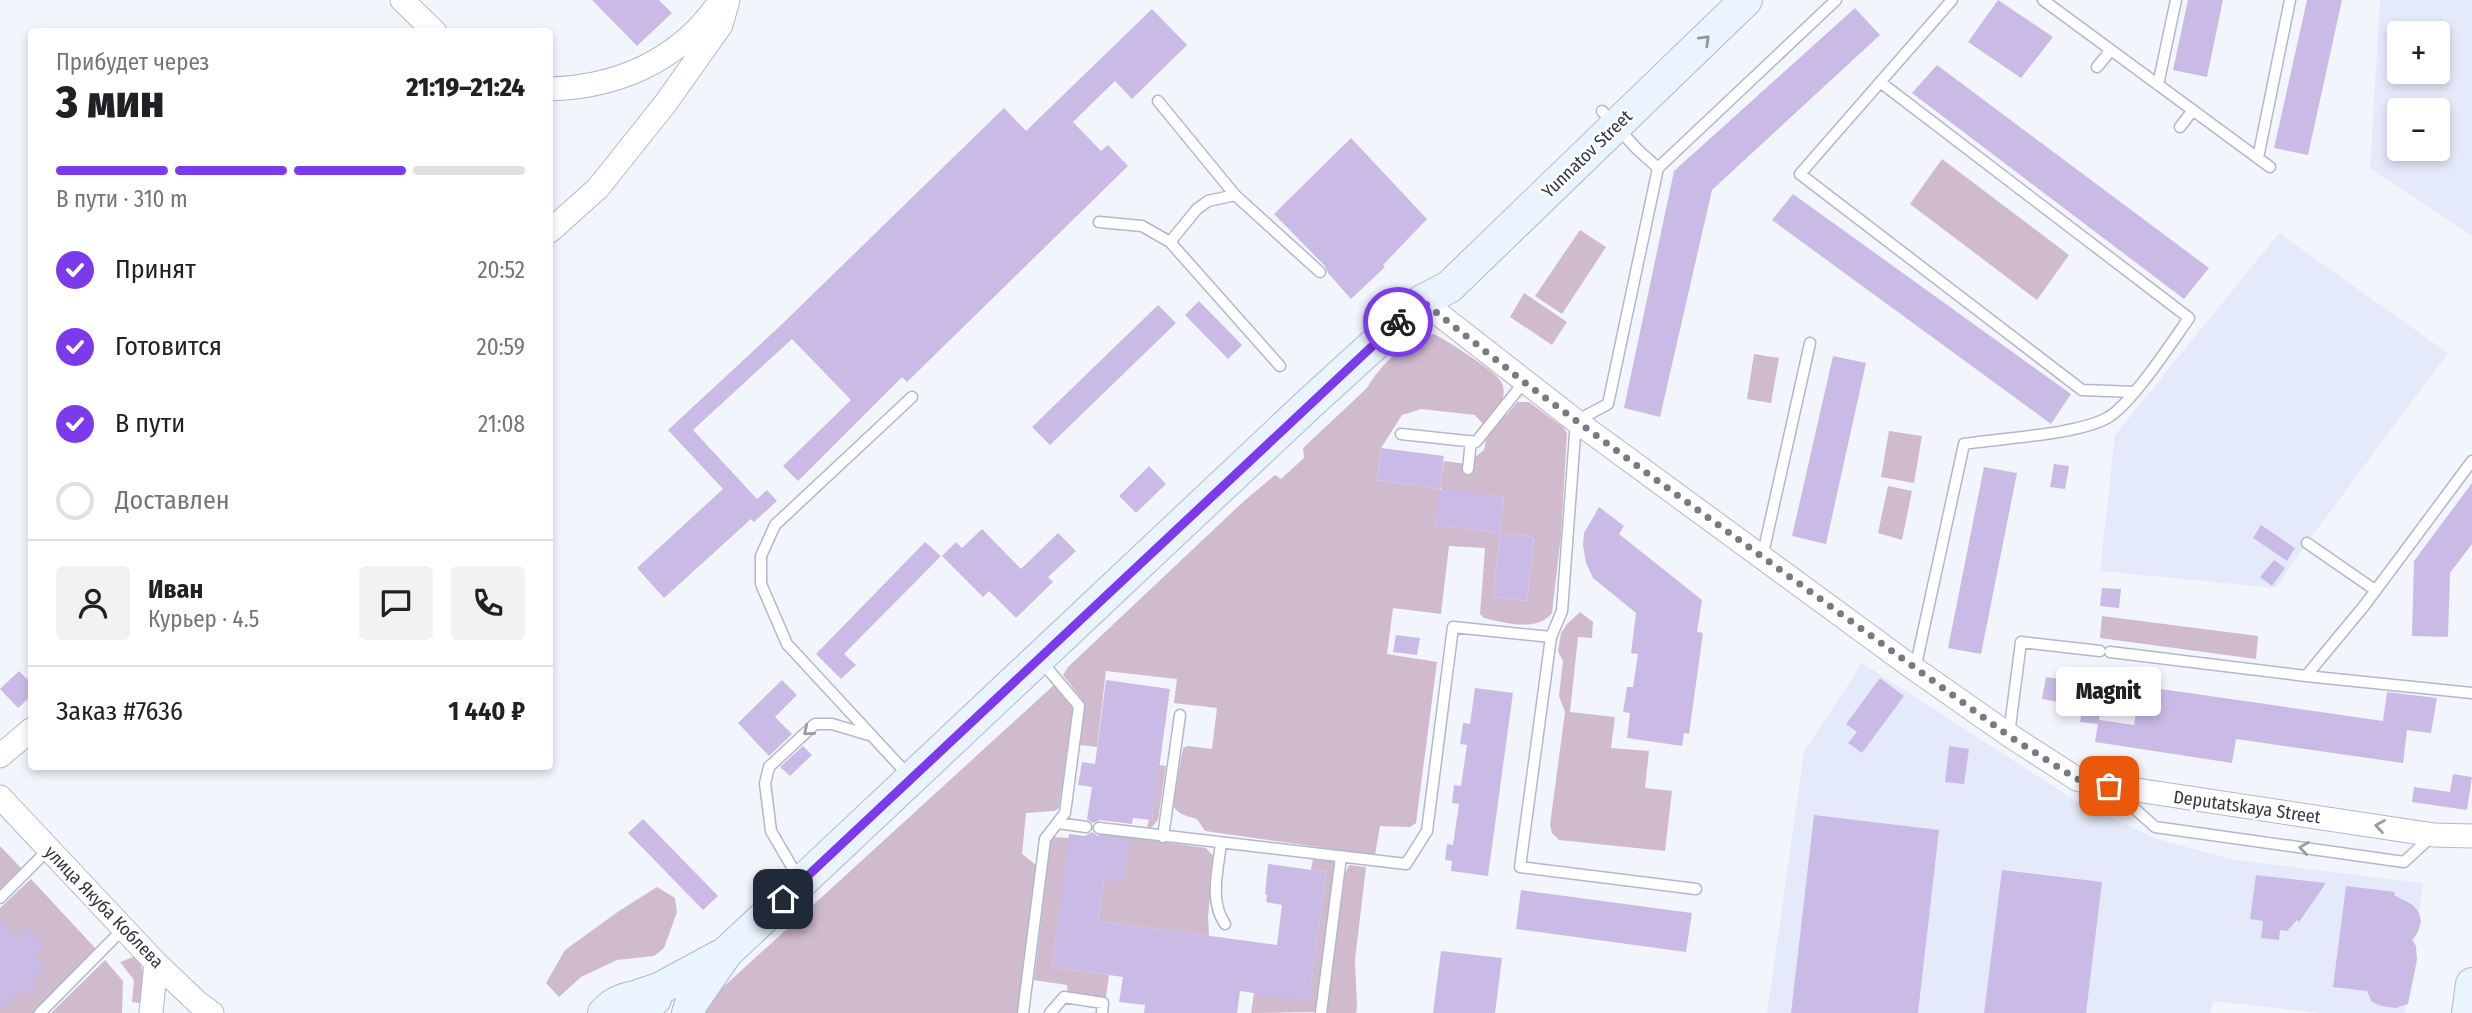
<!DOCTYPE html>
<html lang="ru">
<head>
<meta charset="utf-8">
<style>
  :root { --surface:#fff; --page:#f2f2f2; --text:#202124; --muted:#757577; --line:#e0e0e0; --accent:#7c3aed }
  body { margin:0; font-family:"Fira Sans Condensed",sans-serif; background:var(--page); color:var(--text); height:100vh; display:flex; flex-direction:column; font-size:26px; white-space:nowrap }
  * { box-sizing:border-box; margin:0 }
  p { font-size:23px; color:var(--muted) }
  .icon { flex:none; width:38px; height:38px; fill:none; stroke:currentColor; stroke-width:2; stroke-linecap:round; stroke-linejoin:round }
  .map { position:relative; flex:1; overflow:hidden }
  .drawer { position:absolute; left:28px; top:28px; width:525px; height:742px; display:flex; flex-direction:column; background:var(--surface); border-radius:7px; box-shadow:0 4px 10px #0003 }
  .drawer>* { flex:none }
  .buttons { position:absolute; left:2387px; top:21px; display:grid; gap:14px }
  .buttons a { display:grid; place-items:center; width:63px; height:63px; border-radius:7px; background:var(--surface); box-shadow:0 4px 10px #0003; font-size:35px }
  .pin { position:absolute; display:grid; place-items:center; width:60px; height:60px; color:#fff; margin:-30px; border-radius:14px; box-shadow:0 4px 10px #0006 }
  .courier { position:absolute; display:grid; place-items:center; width:70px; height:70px; margin:-35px; border:5px solid #7c3aed; border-radius:50%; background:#fff; color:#222; box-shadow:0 2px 9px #0007 }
  .bubble { position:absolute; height:49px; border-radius:7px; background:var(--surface); box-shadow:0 4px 10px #0003; font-size:23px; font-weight:800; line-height:49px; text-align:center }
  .summary em { font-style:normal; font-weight:800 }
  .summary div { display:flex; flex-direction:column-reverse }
  .summary { display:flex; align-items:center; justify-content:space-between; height:119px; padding:0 28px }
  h1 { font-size:46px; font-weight:800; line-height:52px }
  .bar { display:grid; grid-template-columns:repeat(4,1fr); gap:10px 7px; align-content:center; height:84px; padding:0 28px }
  .bar i { height:9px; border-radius:5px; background:var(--line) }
  .bar .current { background:var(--accent) }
  .bar p { grid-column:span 4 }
  .line { display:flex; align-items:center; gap:18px; padding:0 28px; border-top:2px solid var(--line) }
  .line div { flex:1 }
  .round { display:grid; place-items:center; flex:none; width:74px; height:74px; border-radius:7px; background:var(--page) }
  ol { padding:0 28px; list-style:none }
  li { display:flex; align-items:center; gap:21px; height:77px }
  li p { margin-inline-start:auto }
  li .icon { padding:7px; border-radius:50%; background:var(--accent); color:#fff; stroke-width:4 }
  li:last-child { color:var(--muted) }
  li i { width:38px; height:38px; border:4px solid var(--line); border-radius:50% }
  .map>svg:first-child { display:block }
</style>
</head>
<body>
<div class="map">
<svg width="2472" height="1013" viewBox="0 0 2472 1013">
  <rect width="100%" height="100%" fill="#f3f5fd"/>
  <path fill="#e5eafb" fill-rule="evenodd" d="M2380,0H2472V236L2370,168ZM2438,33V72H2399V33ZM2438,110V149H2399V110Z
    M2279,233L2448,353L2307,543L2276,588L2100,571L2115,435Z
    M1862,663L2078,802L2157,839L2231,859L2423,883L2405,1013H2321L2213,1001L2211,1013H1767L1804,752Z"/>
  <path fill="#cfbace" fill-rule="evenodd" d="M1942,159L2069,255L2037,300L1910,204Z
    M1580,230L1606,247L1562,314L1535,296Z
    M1524,293L1567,322L1552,345L1510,317Z
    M1434,334C1446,340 1493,370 1500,380C1506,388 1504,398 1500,407L1507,415L1517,402H1529L1563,427L1567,433L1561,535L1552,613C1538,632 1505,623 1484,618L1480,614L1485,548L1449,546L1441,614L1393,608L1387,654L1437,662L1416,823L1410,827L1380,826L1375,855L1205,831L1197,819C1188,816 1176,815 1173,804L1183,748L1188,746L1212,749L1217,708L1174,703L1177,679L1106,671L1097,747L1080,745L1084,702L1063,675L1068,667L1244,501L1275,475L1281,479L1304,458L1303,448L1367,388C1381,364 1407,339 1434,334ZM1421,409L1475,415L1488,430L1484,450L1466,464L1444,461L1440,487L1442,490L1504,497L1500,533L1435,525L1440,489L1377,480L1381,448L1402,415ZM1500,533L1534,537L1527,601L1493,597Z
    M1754,354L1779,358L1771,403L1747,399Z
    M1889,431L1922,436L1914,483L1881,477Z
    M1888,486L1912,491L1902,540L1878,533Z
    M1580,612L1593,622L1592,638L1578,637L1570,712L1615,717L1611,748L1649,751L1645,788L1672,791L1665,851L1559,840L1552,833L1550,825L1565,712L1559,696L1563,661L1558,651L1561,633L1567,624Z
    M2102,616L2258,636L2256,659L2100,638Z
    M1054,685L1073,707L1059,808L1054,811L1026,813L1022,854L1036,865L1018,1013H704L720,990Z
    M1159,765L1166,766L1158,820L1152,827L1147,828L1149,820H1152Z
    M1099,833L1206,848L1214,857L1208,916L1209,936L1098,921L1104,879L1121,881L1122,875H1125L1129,843L1098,838Z
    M1051,837L1069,838L1052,967L1109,975L1106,997L1068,993L1067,985L1034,980Z
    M0,846L21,868L0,889Z
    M1313,859L1336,861L1316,1012L1251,1013L1254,993L1309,1000L1326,872L1311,870Z
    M1349,865L1366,867L1355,960L1357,1007L1356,1013H1327L1345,874Z
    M31,879L96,949L33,1013H0V908Z
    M657,887L675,898L677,912L664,948L654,956L617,960L581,977L559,997L546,983L565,950L619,911Z
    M136,956C146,972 146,985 145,1004L132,1002L134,980L120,962Z
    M105,960L123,981L122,1013H51Z"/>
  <path fill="#cabbe6" d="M592,0H659L672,13L637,46Z
    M1998,0L2053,37L2021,78L1968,42Z
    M2188,0H2223L2207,77L2173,70Z
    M2307,0H2342L2308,155L2274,148Z
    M1855,8L1880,35L1712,190L1660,417L1624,408L1674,171Z
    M1152,9L1187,45L1132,99L1115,81L1073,122L1101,151L1108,145L1128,166L907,382L902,377L798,481L783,466L851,400L792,339L693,430L757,499L767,490L777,501L754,522L751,519L664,598L637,568L723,489L668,430L779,327L1004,108L1026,131Z
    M1937,65L2209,268L2184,299L1912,93Z
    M1351,138L1427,219L1383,265L1385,267L1351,299L1328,273L1325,266L1274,214Z
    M1793,194L2071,394L2051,424L1772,220Z
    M1199,301L1242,345L1228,359L1185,315Z
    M1158,305L1176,323L1050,445L1032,427Z
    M1833,356L1866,363L1826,544L1792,536Z
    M1381,448L1444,456L1440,489L1377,480Z
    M2054,464L2069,466L2065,489L2050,487Z
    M1149,466L1166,484L1136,513L1119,496Z
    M1984,467L2017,473L1981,654L1948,648Z
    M2472,483V544L2450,573L2448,637L2412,636L2414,561Z
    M1439,489L1504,497L1500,533L1435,525Z
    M1599,507L1624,526L1619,534L1702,600L1697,632L1703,633L1689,734L1684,733L1682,746L1627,738L1630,713L1623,712L1627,687H1633L1638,654L1631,653L1636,613L1593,578L1586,563L1583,545L1584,533Z
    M2261,525L2295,548L2287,561L2253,538Z
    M982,529L1021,569L1058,533L1076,551L1048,577L1053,582L1016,618L989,591L983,597L942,556L956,542L962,548Z
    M1500,533L1534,537L1527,601L1493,597Z
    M925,542L941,556L844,654L856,665L841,679L816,654Z
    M2274,560L2285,568L2272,586L2260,577Z
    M2102,588L2121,589L2119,608L2100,606Z
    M1396,635L1420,638L1417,655L1393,652Z
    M19,671L32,684V695L18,708L0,689Z
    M2046,677L2104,686L2099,720L2134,725L2140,686L2383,721L2387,692L2437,698L2431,733L2407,730L2403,763L2236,739L2232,763L2095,742L2098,724L2080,722L2083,706L2042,699Z
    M1880,678L1904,696L1862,753L1848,743L1857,732L1846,724Z
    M782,680L797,695L775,717L792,734L769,756L738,723Z
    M1106,680L1170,689L1152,820L1133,818L1132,824L1100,820L1093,823L1087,819L1092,787L1078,785L1082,762L1095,764Z
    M1475,688L1513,693L1488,876L1451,871L1452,861L1445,860L1447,844L1453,845L1459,804L1452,803L1454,785L1461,786L1467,745L1460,744L1463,723L1470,724Z
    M803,746L812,755L790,776L780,767Z
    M1949,746L1969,749L1964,784L1945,782Z
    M2453,774L2472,777L2467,810L2412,802L2414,787L2450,792Z
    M1814,815L1939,830L1918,1013H1791Z
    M643,819L718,896L703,910L628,833Z
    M1092,832L1098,836L1130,840L1125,875H1122L1121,882L1104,879L1098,921L1277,945L1282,905L1266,902L1267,895L1265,894L1268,864L1326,872L1309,1001L1240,991L1237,1013H1144L1145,1005L1119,1002L1123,977L1052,967L1069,834L1085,836Z
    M2002,870L2102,882L2086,1013H1984Z
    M2256,875L2326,883L2299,922L2297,920L2287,931L2280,930L2279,940L2261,938L2263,921L2250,919Z
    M2346,886L2395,892L2394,895L2413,905L2419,913L2421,922L2418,932L2412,940L2416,946L2417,960L2408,1004L2396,1008L2382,1006L2372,1002L2367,991L2333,987Z
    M1521,890L1692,913L1686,952L1516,929Z
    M0,920L16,937L26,927L44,946L34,955L46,966L33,978L39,984L27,995L21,989L0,1009Z
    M1441,951L1502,958L1495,1013H1433Z"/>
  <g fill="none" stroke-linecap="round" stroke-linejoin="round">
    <defs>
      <path id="lane" d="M1952,0L1800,174L2082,390L2135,392
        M2043,0L2270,167
        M2097,67L2111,50
        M1880,82L2189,318C2172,342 2131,405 2107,418C2075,435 2002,438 1964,444L1915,669
        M2158,85L2176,0
        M1158,101L1235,195L1320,272
        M1602,111L1637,149L1658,168L1608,404L1576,421L1562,611L1551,637L1520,867L1696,889
        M2180,127L2193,110
        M2258,158L2290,0
        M1658,168L1836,0
        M1099,222L1142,226L1170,242L1280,366
        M1170,242L1197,209L1208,201L1235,195
        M1401,434L1476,442L1524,382
        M2472,461L2364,606L2306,676L2472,693
        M1468,469L1471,441
        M2307,543L2375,590
        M1762,558L1810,343
        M2110,652L2306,676
        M2009,734L2021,642L2100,651
        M910,777L787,644L761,584V556L775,525L912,397
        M2114,790L2155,827L2404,862L2432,836
        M1058,823L1086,827
        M1099,828L1406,864L1427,831L1453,627L1551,637
        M1163,837L1180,715
        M1221,843C1218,870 1209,901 1225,924
        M799,879L771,831L765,783L769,767L815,724H832L869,735
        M0,898L49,849
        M40,1013L124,928
        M1023,1013L1045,839L1065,813L1079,706L1041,661
        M1050,1013L1064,997L1103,1003L1102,1013
        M1321,1013L1341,857"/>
      <path id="street" d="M402,0L435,32
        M550,89C616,87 676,62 716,7
        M550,231L598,188L665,104L721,25L728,0
        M1422,301L1576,421L1909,665L2009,735L2077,779L2097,784L2434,835L2472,836
        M0,756L32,729
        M0,797L156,963L197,1002L212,1013
        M151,1013L156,963"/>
      <path id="secondary" d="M635,997L659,989L720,956
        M604,1013C618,998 636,995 655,999
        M688,1013L691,1004L727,952L1310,403L1422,301L1449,287L1746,0
        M2468,1013L2472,984"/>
    </defs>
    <use href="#lane" stroke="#b2b8cb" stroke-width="13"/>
    <use href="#street" stroke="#b2b8cb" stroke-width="25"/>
    <use href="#secondary" stroke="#b2b8cb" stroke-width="34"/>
    <use href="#lane" stroke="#fff" stroke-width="10"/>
    <use href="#street" stroke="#fff" stroke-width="23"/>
    <use href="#secondary" stroke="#e9f4fe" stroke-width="32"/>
  </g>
  <defs><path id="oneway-chevron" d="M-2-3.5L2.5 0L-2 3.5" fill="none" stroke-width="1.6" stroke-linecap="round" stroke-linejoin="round" transform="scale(1.75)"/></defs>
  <use stroke="#8f969e" href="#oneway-chevron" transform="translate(1705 40) rotate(-44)"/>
  <g stroke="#9a9b9f">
    <use href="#oneway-chevron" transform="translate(808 731) rotate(140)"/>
    <use href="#oneway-chevron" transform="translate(2380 826) rotate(-171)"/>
    <use href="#oneway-chevron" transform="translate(2304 848) rotate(-172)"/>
  </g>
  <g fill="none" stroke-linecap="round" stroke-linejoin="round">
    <path stroke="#787a82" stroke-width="7" stroke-dasharray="0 12.6" d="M1398,322L1422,301L1524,382L1651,476L2009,736L2077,779L2109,786"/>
    <path stroke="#7c3aed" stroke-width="9" d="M783,899L1398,322"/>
  </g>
  <g text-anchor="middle" stroke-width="5" stroke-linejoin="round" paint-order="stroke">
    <g font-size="18" fill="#35373f" stroke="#fff">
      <text transform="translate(1587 154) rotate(-44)" y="6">Yunnatov Street</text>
      <text transform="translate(2247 807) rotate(8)" y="6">Deputatskaya Street</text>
      <text transform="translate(104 907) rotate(46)" y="6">улица Якуба Коблева</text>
    </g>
  </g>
</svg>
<div class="buttons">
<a>+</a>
<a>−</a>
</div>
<div class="pin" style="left:2109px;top:786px;background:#ea580c"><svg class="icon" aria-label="bag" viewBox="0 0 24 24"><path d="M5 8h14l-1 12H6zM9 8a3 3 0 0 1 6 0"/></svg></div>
<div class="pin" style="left:783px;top:899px;background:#1f2937"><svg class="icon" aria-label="home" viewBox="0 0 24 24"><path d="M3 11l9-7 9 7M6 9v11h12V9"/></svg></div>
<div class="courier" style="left:1398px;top:322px"><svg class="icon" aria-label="bike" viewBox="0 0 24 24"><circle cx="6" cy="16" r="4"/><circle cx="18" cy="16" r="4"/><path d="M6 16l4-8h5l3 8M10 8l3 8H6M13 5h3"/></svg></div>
<div class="bubble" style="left:2056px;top:667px;width:105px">Magnit</div>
<section class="drawer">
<div class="summary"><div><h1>3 мин</h1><p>Прибудет через</p></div><em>21:19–21:24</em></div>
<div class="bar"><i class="current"></i><i class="current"></i><i class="current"></i><i></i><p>В пути · 310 m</p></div>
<ol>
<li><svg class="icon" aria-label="check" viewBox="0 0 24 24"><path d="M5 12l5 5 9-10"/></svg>Принят<p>20:52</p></li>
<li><svg class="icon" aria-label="check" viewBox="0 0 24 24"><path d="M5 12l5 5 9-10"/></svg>Готовится<p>20:59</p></li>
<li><svg class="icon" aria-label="check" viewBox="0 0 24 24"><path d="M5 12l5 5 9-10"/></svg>В пути<p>21:08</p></li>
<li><i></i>Доставлен</li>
</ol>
<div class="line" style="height:126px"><a class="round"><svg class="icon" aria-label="person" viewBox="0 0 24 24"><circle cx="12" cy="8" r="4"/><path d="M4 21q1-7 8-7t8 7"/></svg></a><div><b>Иван</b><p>Курьер · 4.5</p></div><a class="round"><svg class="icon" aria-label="chat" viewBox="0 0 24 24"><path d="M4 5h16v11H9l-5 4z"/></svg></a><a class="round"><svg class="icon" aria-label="phone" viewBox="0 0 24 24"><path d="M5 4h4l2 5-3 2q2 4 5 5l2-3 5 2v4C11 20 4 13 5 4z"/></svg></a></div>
<div class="line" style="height:91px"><div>Заказ #7636</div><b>1 440 ₽</b></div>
</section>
</div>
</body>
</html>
